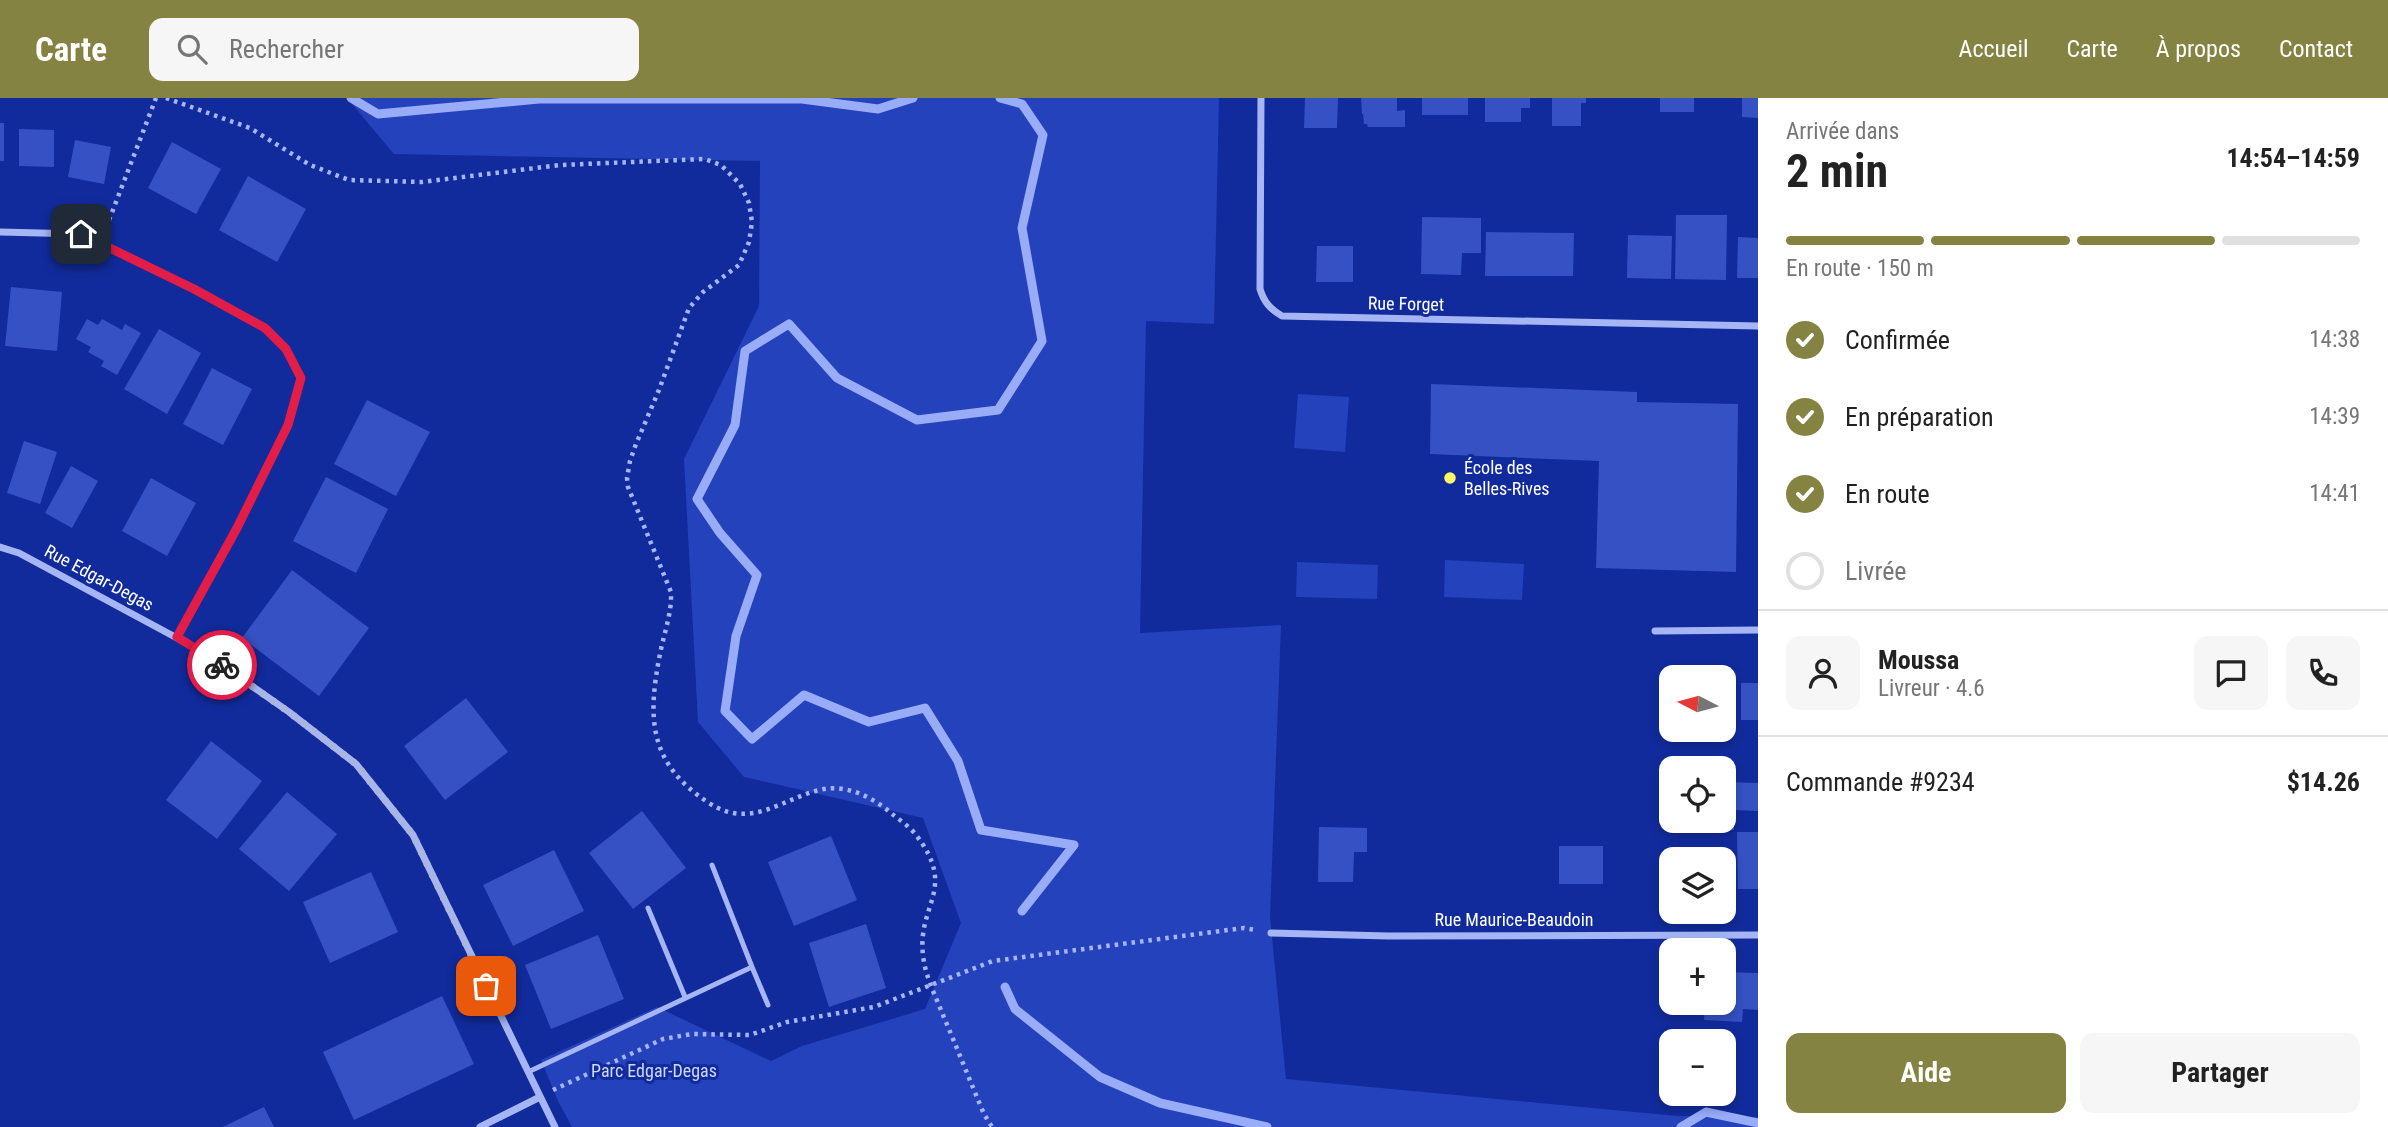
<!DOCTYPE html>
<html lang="fr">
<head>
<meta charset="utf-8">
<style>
  :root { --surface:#fff; --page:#f6f6f6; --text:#222; --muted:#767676; --line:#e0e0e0; --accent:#858342 }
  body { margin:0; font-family:"Roboto Condensed",sans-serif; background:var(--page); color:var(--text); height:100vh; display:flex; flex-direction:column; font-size:26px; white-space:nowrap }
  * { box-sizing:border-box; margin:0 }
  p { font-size:23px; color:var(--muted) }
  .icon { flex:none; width:38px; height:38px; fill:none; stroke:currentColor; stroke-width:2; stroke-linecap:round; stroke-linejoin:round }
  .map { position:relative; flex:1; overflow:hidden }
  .details { display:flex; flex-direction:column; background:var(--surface); width:630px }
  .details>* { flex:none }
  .needle { width:46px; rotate:276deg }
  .fabs { position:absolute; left:1659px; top:567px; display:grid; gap:14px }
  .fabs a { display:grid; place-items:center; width:77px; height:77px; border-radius:14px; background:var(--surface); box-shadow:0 4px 10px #0003; font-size:35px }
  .pin { position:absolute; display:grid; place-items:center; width:60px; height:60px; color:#fff; margin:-30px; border-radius:14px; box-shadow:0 4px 10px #0006 }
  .courier { position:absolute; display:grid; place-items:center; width:70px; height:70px; margin:-35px; border:5px solid #e11d48; border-radius:50%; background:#fff; color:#222; box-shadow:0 2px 9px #0007 }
  .summary em { font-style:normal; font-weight:700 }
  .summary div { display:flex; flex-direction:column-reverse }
  .summary { display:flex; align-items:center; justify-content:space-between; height:119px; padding:0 28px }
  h1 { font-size:46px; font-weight:700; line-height:52px }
  .bar { display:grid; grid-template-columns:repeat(4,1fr); gap:10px 7px; align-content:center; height:84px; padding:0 28px }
  .bar i { height:9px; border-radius:5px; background:var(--line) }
  .bar .current { background:var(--accent) }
  .bar p { grid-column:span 4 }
  .line { display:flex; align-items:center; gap:18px; padding:0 28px; border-top:2px solid var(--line) }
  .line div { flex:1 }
  .round { display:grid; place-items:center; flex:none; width:74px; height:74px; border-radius:14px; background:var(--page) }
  ol { padding:0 28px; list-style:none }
  li { display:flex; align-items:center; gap:21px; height:77px }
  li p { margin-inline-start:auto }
  li .icon { padding:7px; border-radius:50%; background:var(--accent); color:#fff; stroke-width:4 }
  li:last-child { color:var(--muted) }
  li i { width:38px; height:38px; border:4px solid var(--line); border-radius:50% }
  .action { display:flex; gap:14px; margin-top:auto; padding:14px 28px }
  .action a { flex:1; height:80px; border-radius:14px; background:var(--accent); color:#fff; font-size:28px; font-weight:700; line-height:80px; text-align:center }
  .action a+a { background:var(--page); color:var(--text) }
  header { display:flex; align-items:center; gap:42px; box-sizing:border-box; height:98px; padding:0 35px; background:var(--accent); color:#fff }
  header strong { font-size:33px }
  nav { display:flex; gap:38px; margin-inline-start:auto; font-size:24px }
  .search { width:490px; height:63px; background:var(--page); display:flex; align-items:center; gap:18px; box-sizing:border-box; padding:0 24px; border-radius:14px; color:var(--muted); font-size:26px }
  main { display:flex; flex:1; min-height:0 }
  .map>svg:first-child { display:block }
</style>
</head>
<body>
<header>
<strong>Carte</strong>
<div class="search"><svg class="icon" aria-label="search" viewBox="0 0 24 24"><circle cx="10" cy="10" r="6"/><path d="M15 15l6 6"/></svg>Rechercher</div>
<nav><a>Accueil</a><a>Carte</a><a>À propos</a><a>Contact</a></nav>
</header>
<main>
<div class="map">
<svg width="1758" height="1029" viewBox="0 0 1758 1029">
  <rect width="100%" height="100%" fill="#112b9c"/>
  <path fill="#2442bb" d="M347,0H1219L1214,226L1146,223L1140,535L1281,527L1270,819L1286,981L1677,1018L1758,1019V1029H572L558,1003L541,962L657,909L771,963L802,948L925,911L961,825L923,720L744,679L698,624L684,361L759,208L760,63L394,56Z
    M1298,296L1349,299L1345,354L1294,350Z
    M1445,462L1524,466L1522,502L1444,499Z
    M1297,464L1378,467L1377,501L1296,499Z"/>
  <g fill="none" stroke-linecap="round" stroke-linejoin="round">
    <path stroke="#98acf8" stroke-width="9" d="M351,0L378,16L539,1H802L878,11L913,0
      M1000,0L1022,6L1043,37L1022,130L1042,243L998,312L917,322L837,280L789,226L745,253L735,327L697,401L720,435L757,477L736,538L725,613L752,641L804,597L869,624L925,610L958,663L981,732L1074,747L1022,813
      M1005,889L1015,911L1100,979L1160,1005L1267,1029
      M1681,1029L1706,1014L1758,1025"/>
  </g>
  <path fill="#3551c3" d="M1305,0H1338L1337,30H1304Z
    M1361,0H1397V13L1405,12V29H1368L1367,26H1364L1363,16H1362Z
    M1422,0H1468V17H1422Z
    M1485,0H1530V10H1521V24H1485Z
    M1552,0H1586V5H1581V28H1552Z
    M1660,0H1694V14H1660Z
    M1742,0H1758V20L1742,19Z
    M0,25H4V63H0Z
    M19,31L54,32V69L19,68Z
    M75,42L111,49L104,86L68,79Z
    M172,44L221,71L196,116L148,90Z
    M248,78L306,111L277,164L219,132Z
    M1676,117H1727L1726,182L1675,181Z
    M1422,119L1481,120V155H1462L1461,177L1421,176Z
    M1486,134L1574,135L1573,178H1485Z
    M1628,137L1672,138L1671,181L1627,180Z
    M1738,139L1758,140V180H1737Z
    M1317,148H1353V184H1316Z
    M11,189L62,194L57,253L5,248Z
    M87,221L98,227L102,221L122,232L125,226L141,235L117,277L101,268L104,263L88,254L91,249L76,241Z
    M159,231L201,255L167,316L124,291Z
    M212,270L252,291L223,347L183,326Z
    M1431,286L1637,294V304L1738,306L1736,474L1596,470L1599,363L1430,356Z
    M367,302L430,334L396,398L334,366Z
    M24,343L57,354L40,406L7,395Z
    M71,368L98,383L72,430L45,415Z
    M326,379L388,411L356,475L293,443Z
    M151,380L196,405L167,458L122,433Z
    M292,472L369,530L319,598L242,540Z
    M1724,585H1730L1729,622H1724Z
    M1741,585H1758V622H1741Z
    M466,600L508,654L445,702L404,648Z
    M211,643L262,683L217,741L166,702Z
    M1724,684L1758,685V713L1734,712V732L1694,731L1695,723H1724Z
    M287,694L337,736L289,793L239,751Z
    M642,713L686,770L633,811L589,755Z
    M1319,729L1367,730V754H1354L1353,784H1318Z
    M1737,734H1758V791H1738Z
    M831,738L857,802L794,828L768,764Z
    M1559,748H1603V786H1559Z
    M554,752L584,813L513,848L483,787Z
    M371,774L398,834L330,865L303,804Z
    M866,826L886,890L829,909L809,845Z
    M598,837L624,901L551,931L525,867Z
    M1724,874L1758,875V912L1743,911L1742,924L1704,922L1705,905H1724Z
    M442,898L474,966L354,1022L323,954Z
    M264,1009L274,1029H223L233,1024Z"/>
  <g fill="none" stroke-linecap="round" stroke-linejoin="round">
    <path stroke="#a6b6f4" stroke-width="4.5" stroke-dasharray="3.5 5" stroke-linecap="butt" d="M166,0L250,30L310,67L349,82L422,84L560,67L705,61L721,67L740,86L749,105L752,124L749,144L739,167L703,194L689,210L659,292L636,346L630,363L627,380L628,389L671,494C672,515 664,535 660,556C647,621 649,666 709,705C752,733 783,699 824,691C849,687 874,700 892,716C900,722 910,729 916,737C958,791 917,806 923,857C925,878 936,899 943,917C957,950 970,983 984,1016L992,1029
      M106,130L156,0
      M553,992L663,941L692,936L750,937L787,924L874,909L993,863L1228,832L1244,830L1256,832"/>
    <path stroke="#a6b6f4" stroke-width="5" d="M712,767L752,869
      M648,810L685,899
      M528,974L752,869L768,907"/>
    <path stroke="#a6b6f4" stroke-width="7" d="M1261,0L1260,191C1264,204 1270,211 1282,218L1758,228
      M0,134L81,136L194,191L265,230L286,251L301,280L288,327L237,430L177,539
      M0,449L19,455L203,554L289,614L356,666L413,737L555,1029
      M1655,533L1758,532
      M1271,835L1388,838L1758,837
      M480,1029L540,999"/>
  </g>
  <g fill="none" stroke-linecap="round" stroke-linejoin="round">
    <path stroke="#acb5dc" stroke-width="7" stroke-dasharray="0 12.6" d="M222,567L289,614L356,666L413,737L486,888"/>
    <path stroke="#e11d48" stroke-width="9" d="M81,136L194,191L265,230L286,251L301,280L288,327L237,430L177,539L222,567"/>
  </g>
  <circle fill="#fff96a" stroke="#112b9c" stroke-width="2.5" cx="1450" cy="380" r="7"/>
  <g text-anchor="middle" stroke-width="6" stroke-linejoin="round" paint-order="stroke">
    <g font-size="18" fill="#fff" stroke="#112b9c">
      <text transform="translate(1406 206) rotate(1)" y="6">Rue Forget</text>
      <text transform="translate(99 480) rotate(28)" y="6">Rue Edgar-Degas</text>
      <text x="1514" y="828">Rue Maurice-Beaudoin</text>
    </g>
    <g font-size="18" fill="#fff" stroke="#112b9c" text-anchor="start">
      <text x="1464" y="376">École des<tspan x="1464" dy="21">Belles-Rives</tspan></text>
    </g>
    <g font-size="18" fill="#cfd8fe" stroke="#112b9c">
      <text x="654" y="979">Parc Edgar-Degas</text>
    </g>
  </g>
</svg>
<div class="fabs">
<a><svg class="needle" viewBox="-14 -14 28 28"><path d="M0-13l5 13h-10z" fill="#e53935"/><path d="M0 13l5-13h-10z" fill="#767676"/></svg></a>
<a><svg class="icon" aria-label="locate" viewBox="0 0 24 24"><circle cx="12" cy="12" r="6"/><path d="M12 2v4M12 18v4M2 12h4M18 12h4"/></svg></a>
<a><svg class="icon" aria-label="layers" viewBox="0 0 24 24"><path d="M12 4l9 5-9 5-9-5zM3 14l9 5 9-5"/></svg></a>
<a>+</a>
<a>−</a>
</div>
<div class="pin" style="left:486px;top:888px;background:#ea580c"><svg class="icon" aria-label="bag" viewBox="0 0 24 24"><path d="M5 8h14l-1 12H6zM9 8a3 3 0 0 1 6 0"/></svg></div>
<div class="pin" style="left:81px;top:136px;background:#1f2937"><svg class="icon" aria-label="home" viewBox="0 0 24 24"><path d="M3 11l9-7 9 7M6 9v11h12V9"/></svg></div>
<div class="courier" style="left:222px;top:567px"><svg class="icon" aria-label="bike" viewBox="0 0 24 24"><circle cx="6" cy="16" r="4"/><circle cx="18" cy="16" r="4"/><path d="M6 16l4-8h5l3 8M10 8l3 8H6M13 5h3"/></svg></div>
</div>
<section class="details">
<div class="summary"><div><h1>2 min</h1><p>Arrivée dans</p></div><em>14:54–14:59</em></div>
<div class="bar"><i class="current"></i><i class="current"></i><i class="current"></i><i></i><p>En route · 150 m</p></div>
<ol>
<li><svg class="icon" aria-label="check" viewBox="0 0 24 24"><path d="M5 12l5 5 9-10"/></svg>Confirmée<p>14:38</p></li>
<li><svg class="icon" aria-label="check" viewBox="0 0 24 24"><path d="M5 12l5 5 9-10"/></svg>En préparation<p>14:39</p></li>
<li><svg class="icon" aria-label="check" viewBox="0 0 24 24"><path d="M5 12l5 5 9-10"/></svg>En route<p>14:41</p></li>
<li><i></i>Livrée</li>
</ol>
<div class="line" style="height:126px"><a class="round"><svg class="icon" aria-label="person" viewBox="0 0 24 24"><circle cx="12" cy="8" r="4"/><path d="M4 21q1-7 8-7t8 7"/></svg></a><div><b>Moussa</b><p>Livreur · 4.6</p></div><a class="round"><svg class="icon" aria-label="chat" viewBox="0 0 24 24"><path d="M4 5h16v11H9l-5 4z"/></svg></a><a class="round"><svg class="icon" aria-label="phone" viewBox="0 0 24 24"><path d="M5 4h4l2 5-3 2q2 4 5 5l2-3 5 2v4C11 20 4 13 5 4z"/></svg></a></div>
<div class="line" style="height:91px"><div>Commande #9234</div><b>$14.26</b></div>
<div class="action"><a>Aide</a><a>Partager</a></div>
</section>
</main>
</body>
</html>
